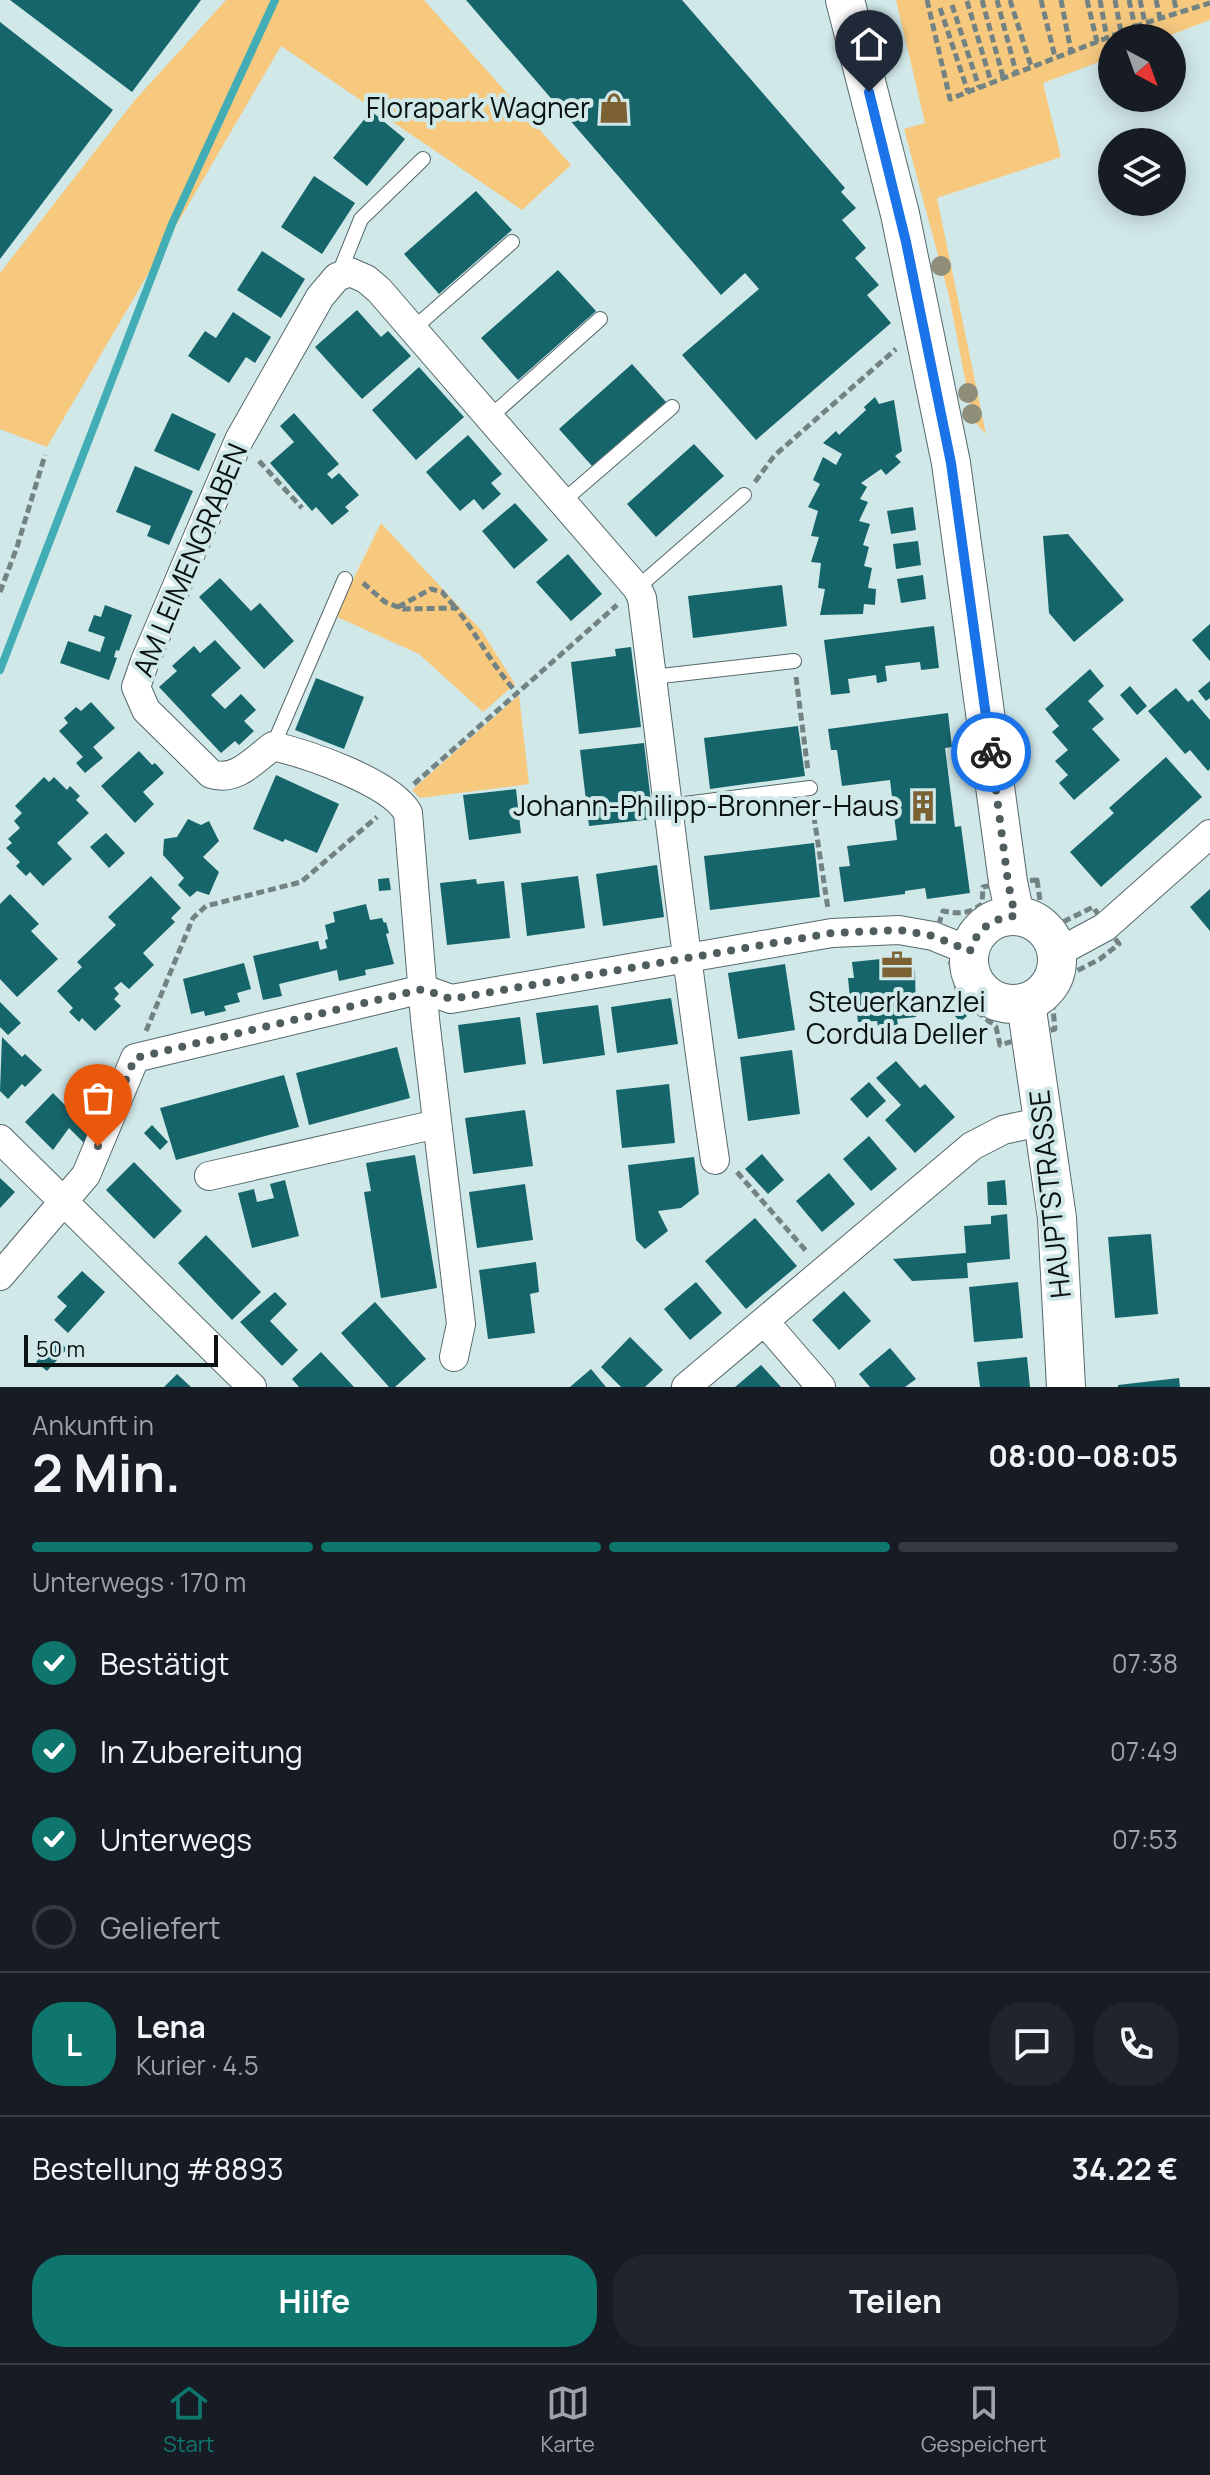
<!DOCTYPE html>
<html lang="de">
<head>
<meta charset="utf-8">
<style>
  :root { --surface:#171b24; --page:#20242c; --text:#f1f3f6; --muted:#9ea1a6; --line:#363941; --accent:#0f766e }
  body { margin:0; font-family:Manrope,sans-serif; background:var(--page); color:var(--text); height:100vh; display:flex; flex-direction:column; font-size:30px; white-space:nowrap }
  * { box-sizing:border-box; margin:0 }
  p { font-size:26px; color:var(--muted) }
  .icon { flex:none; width:44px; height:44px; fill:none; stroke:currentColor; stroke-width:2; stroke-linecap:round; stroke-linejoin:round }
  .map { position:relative; height:1387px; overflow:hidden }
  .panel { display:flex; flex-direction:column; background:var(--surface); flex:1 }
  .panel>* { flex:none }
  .needle { width:52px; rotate:139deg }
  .buttons { position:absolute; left:1098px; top:24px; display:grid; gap:16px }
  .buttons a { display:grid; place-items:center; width:88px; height:88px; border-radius:50%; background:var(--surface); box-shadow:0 4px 20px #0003; font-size:40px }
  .scale { position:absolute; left:24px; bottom:20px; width:194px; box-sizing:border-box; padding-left:8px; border:4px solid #0a1213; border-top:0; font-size:22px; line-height:28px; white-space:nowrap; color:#0a1213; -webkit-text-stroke:6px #d1e8e9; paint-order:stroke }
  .pin { position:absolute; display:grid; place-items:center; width:68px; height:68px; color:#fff; margin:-82px -34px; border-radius:50% 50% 50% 0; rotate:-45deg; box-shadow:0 0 8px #0007 }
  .pin .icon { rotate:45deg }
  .courier { position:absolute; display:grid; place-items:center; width:80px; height:80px; margin:-40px; border:6px solid #1a73e8; border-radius:50%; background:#fff; color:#222; box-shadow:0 2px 10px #0007 }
  .summary em { font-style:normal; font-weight:700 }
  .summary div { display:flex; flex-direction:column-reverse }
  .summary { display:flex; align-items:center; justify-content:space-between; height:136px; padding:0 32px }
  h1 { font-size:52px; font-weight:700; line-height:60px }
  .bar { display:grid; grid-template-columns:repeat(4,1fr); gap:12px 8px; align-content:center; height:96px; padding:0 32px }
  .bar i { height:10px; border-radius:6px; background:var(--line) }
  .bar .selected { background:var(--accent) }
  .bar p { grid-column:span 4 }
  .line { display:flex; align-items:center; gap:20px; padding:0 32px; border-top:2px solid var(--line) }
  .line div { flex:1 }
  .round { display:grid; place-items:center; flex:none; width:84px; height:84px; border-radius:32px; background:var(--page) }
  ol { padding:0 32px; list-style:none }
  li { display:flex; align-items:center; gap:24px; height:88px }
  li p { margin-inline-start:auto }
  li .icon { padding:8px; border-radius:50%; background:var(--accent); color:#fff; stroke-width:4 }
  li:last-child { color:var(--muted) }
  li i { width:44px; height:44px; border:4px solid var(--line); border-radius:50% }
  .primary-button { display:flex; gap:16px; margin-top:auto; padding:16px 32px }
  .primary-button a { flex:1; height:92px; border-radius:32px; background:var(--accent); color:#fff; font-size:32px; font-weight:700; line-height:92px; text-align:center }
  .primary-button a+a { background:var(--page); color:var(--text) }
  .tabs { display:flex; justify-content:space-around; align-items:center; height:112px; border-top:2px solid var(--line); background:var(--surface); font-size:22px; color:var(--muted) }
  .tabs a { display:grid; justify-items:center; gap:4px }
  .tabs .selected { color:var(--accent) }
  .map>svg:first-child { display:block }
</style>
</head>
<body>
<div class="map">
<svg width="1210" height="1387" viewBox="0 0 1210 1387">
  <rect width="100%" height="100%" fill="#d1e8e9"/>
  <path fill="#f6c97f" d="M226,0H424L571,165L522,210L281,46L47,447L0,429V273L135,100Z
    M896,0H1210V20L1163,38H1112V57L1043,83L1061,157L937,198L986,434L973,420L949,296L904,129L925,123Z
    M381,523L481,630L515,684L483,712L419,654L335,616Z
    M519,695L529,784L420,798L412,790Z"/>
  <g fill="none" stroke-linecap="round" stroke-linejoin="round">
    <path stroke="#42adb5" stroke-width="8" d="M0,670L172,224L275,0"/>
  </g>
  <path fill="#15656b" d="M10,0H201L132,92Z
    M466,0H682L845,188L841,192L856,208L842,220L866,248L855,258L879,285L867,295L891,323L756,440L682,355L759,289L745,273L721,295Z
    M0,22L113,110L0,259Z
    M371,111L405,139L367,186L333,158Z
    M314,176L355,203L322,254L281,227Z
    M476,191L512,230L439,294L404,254Z
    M262,251L305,279L281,318L237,290Z
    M558,270L596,311L518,380L481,338Z
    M357,310L381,337L388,331L411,356L362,399L315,347Z
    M233,312L271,337L255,363L246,357L229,383L188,356L205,331L216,338Z
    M632,364L666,402L592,466L559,429Z
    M419,367L464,417L416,460L372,410Z
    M875,397L879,404L894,400L902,451L895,456L901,462L886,475L881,469L861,483L867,487L860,499L868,502L859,521L870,524L863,545L869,547L864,566L872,568L868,588L876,589L875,605L864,604L863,614L820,615L825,589L818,588L821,563L811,562L819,537L811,536L818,511L808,507L820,484L813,480L823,457L836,465L842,454L823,443L836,431L839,435L866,410L864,407Z
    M172,413L216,434L199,471L154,451Z
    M294,413L339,464L327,474L332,479L339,473L359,495L345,507L349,511L332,525L316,507L312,511L270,463L294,442L280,426Z
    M468,435L502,474L491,483L501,494L483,510L474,499L460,511L426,472Z
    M694,444L724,476L656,537L627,504Z
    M135,466L193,491L169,545L147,536L151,526L116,512Z
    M515,503L548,540L514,569L482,531Z
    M913,507L916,530L891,534L887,511Z
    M1068,534L1124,600L1074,642L1049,613L1043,536Z
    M918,541L921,565L896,569L893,544Z
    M568,554L602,594L571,621L536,582Z
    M923,575L926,599L901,603L897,579Z
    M220,578L251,611L260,603L294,641L264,669L199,597Z
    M782,585L787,626L693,638L688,596Z
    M105,605L132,615L119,651L116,650L114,657L117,658L109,680L60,663L68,641L100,652L105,637L88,631L94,615L101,617Z
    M1210,624V661L1192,640Z
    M934,626L939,668L921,670L920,662L885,666L887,681L877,683L876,675L848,679L850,693L831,695L824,640Z
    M215,640L241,668L211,695L225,709L241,694L256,710L244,721L254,731L239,745L235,741L221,753L159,687L177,671L172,666L194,646L200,653Z
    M631,647L641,727L579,734L571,662L616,656L615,649Z
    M1090,669L1104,686L1088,701L1104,719L1092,729L1120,760L1074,800L1059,783L1068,775L1055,761L1068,750L1052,732L1059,726L1045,709Z
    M316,678L364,697L344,749L295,730Z
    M1210,681V698L1206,701L1198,691Z
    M1130,686L1147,706L1137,715L1120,695Z
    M1176,688L1188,702L1192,699L1210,720V769L1208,771L1190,750L1185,754L1148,711Z
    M91,702L115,728L93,747L103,758L85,773L76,763L83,757L59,731L68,723L64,718L76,707L81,711Z
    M948,713L952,747L945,748L955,827L961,826L970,893L927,899L925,888L905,891V894L844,902L839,867L850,866L847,846L897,840L890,780L842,786L837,750H831L828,729Z
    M798,726L805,776L710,789L704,738Z
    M644,743L653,819L589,826L580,750Z
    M139,751L152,765L155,763L164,773L143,792L154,804L135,823L101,786Z
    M1166,757L1202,797L1101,887L1070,852L1114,813L1109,808Z
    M276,775L339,804L317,853L285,839L283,842L253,829Z
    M44,777L49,782L54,777L67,790L70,786L80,796L76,800L89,813L57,843L72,859L43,886L30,872L26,876L16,866L20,862L6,848L12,843L8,839L20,828L14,821L22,813L15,806Z
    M516,789L521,833L469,840L463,795Z
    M188,819L201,825L209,821L219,841L203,857L219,872L209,895L197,891L190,897L178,885L184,878L163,855L164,839L177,837Z
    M106,833L125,853L109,868L90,847Z
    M814,843L820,897L710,910L704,856Z
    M657,865L664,917L603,926L596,874Z
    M151,876L181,908L171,918L175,922L143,953L154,965L129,989L121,982L114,988L119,994L114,999L121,1006L95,1031L82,1018L79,1022L69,1012L73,1008L57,991L82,967L77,962L116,925L108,917Z
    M578,876L585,928L527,936L521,883Z
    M389,878L391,890L379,891L378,879Z
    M476,879L477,884L504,881L510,938L447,945L440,883Z
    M1210,889V931L1190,907Z
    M10,894L39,924L31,931L58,959L17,997L0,979V904Z
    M366,904L370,920L382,918L384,923L386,922L389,933L386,934L394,964L365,970L366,975L339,981L337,970L279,984L282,996L263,1000L253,956L318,941L320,950L327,948L325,940L328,939L325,925L335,922L333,912Z
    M910,956L911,970H915L916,1017L897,1019L898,1025L878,1027L877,1021L858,1022L855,999H850L848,978H854L852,962Z
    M244,963L251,989L237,993L240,1002L224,1006L226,1011L205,1016L204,1011L191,1014L183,979Z
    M785,964L795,1030L738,1039L728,973Z
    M671,998L678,1044L617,1053L611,1007Z
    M0,1002L21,1023L8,1035L0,1027Z
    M957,1004L967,1016L960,1022L950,1010Z
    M598,1005L605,1055L543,1064L536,1013Z
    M520,1017L526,1064L464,1073L458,1025Z
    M2,1037L22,1057L25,1054L42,1070L25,1087L22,1084L8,1099L0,1091Z
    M397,1047L410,1098L309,1125L296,1073Z
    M792,1050L800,1114L748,1121L740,1057Z
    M896,1061L920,1088L925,1084L955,1117L915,1153L885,1120L901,1105L876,1078Z
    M284,1075L299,1127L176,1160L160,1108Z
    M869,1082L886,1101L867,1118L850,1099Z
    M669,1084L675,1143L622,1148L616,1090Z
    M53,1093L65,1105L68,1102L79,1112L90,1102L100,1113L86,1145L69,1128L53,1150L25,1122Z
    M525,1110L533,1166L473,1174L465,1118Z
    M152,1125L168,1142L160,1150L144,1133Z
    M869,1136L897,1169L871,1191L843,1159Z
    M762,1154L784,1180L768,1194L745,1169Z
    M415,1155L437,1288L381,1298L364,1192L371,1191L366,1163Z
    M694,1157L699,1194L681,1208L658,1211L668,1231L645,1249L636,1240L628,1165Z
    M134,1162L182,1211L154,1239L106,1190Z
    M829,1173L855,1204L822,1232L796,1201Z
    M0,1178L15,1192L0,1208Z
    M285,1180L299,1236L252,1248L238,1193L254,1189L257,1202L274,1198L270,1184Z
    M1005,1180L1007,1205H988L987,1182Z
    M525,1184L533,1240L477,1248L469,1192Z
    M1007,1214L1010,1259L967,1263L968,1278L912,1281L893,1259L966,1253L964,1226L991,1224V1216Z
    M755,1218L797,1266L746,1309L705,1261Z
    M1151,1234L1158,1314L1115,1318L1108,1237Z
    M206,1235L261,1292L232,1320L178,1263Z
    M536,1262L539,1292L530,1294L535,1333L488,1339L479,1270Z
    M82,1271L105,1292L68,1333L54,1320L67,1306L57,1297Z
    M696,1282L722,1313L690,1340L664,1309Z
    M1018,1282L1023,1338L974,1342L969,1287Z
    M844,1291L871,1321L839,1350L812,1320Z
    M275,1292L287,1304L270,1321L298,1350L282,1366L240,1322Z
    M375,1302L426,1359L395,1387H389L341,1333Z
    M630,1337L663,1370L645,1387H621L601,1367Z
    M57,1339L67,1349L47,1371L36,1362Z
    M890,1348L916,1379L905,1387H870L859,1374Z
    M321,1352L354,1387H299L292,1379Z
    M1027,1357L1030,1387H980L977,1362Z
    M761,1365L781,1387H735Z
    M591,1369L606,1387H570Z
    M177,1374L191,1387H164Z
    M1179,1378L1180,1387H1118V1385Z"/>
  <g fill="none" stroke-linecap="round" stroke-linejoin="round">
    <defs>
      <path id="lane" d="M338,276L361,219L423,159
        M413,329L512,242
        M490,417L600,319
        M562,502L672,407
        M637,588L744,495
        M652,677L794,661
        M273,746L345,579
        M669,806L810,788"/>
      <path id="street" d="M1057,953L1105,927L1210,834
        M0,1139L252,1387
        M209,1176L437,1124
        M0,1276L86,1175L135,1058L423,989L451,999L832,933L899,930L933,936L970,951
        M765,1322L821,1387
        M454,1357L461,1324L425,1019L408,813C391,782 307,754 273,746C253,761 236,782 211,774L146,710L136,687L145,661L239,440L320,297L337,277L350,272L366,279L379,290L637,588L642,598C666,785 687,973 715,1160
        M686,1387L972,1146L1003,1130L1044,1121"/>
      <path id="secondary" d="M845,0L900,214L951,463L1008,882L1015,916
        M969 960a44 44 0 1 1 88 0a44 44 0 1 1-88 0Z
        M1026,1003L1057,1218L1066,1387"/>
    </defs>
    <use href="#lane" stroke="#55686a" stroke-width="16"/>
    <use href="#street" stroke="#55686a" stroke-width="30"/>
    <use href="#secondary" stroke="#55686a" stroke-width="40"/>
    <path stroke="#738384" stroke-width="5" stroke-dasharray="8 4" stroke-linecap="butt" d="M927,0L950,99L1145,23L1210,3
      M982,0L1003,77
      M997,0L1016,72
      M1010,0L1031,66
      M1041,0L1055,57
      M1061,0L1071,51
      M1087,0L1097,42
      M1100,0L1107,38
      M1115,0L1121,32
      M1129,0L1135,27
      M1140,0L1145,23
      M1156,0L1160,18
      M1174,0L1177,12
      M967,1L991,82
      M952,5L979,87
      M940,8L968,92
      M259,461L302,508
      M755,482L774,456L896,349
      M363,583L385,602L403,609L456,608C478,636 493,667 517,693
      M0,592L17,547L45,455
      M398,607L431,589L442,592L455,607
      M796,677L808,771
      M414,784L617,605
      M812,804L828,909
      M1037,880L1041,907L1055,926L1093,907L1119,944L1100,959L1069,975L1053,1008L1055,1029L1000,1045L996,1027L959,997L948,952L931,949L943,911C958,914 970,914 982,904L983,887L1008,882Z
      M146,1031L193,918L206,906L301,882L377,817
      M737,1172L807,1252"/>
    <use href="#lane" stroke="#fff" stroke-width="14"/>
    <use href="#street" stroke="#fff" stroke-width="28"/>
    <use href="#secondary" stroke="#fff" stroke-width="38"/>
  </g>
  <g fill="#8f8e7a">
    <circle cx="941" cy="266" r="10"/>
    <circle cx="968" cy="393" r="10"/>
    <circle cx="972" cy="414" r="10"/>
  </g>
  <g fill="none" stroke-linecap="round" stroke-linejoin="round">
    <path stroke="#505d5e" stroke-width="8" stroke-dasharray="0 14.4" d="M98,1146L135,1058L423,989L451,999L832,933L899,930L933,936L970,951C977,929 992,918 1015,916L1008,882L991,752"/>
    <path stroke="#1a73e8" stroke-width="10" d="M869,92L906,242L951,463L991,752"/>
  </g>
  <defs>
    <symbol id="shop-bare" viewBox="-9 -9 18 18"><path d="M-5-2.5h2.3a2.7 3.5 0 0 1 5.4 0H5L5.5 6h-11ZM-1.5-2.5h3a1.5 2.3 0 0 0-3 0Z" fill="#7c6133" stroke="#d1e8e9" stroke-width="2.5" paint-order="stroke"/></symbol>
    <symbol id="building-bare" viewBox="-9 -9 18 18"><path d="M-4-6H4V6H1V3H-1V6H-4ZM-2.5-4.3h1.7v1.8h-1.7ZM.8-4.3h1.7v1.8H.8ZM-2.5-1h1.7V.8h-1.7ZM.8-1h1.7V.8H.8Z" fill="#7c6133" stroke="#d1e8e9" stroke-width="2.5" paint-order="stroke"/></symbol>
    <symbol id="office-bare" viewBox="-9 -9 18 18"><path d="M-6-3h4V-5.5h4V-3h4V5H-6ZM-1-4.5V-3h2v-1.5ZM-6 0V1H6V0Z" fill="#7c6133" stroke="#d1e8e9" stroke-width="2.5" paint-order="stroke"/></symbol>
  </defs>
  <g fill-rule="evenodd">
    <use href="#shop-bare" x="592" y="86" width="44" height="44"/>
    <use href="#building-bare" x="901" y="784" width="44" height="44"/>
    <use href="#office-bare" x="875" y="943" width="44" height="44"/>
  </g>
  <g text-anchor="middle" stroke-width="8" stroke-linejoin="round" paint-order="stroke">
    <g font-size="28" fill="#0a1213" stroke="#d1e8e9" text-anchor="end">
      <text x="590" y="118">Florapark Wagner</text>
      <text x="899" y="816">Johann-Philipp-Bronner-Haus</text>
      <text x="897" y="1012" text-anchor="middle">Steuerkanzlei<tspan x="897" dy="32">Cordula Deller</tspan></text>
    </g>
    <g font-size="28" fill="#0a1213" stroke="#d1e8e9">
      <text transform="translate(190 560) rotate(-67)" y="10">AM LEIMENGRABEN</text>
      <text transform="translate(1050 1194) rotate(-96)" y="10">HAUPTSTRASSE</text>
    </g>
  </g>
</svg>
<div class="buttons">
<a><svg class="needle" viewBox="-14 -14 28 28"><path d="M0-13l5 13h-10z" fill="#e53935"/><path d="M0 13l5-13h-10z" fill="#9ea1a6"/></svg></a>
<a><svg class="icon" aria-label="layers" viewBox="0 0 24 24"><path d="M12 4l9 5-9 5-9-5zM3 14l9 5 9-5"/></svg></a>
</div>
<div class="scale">50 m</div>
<div class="pin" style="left:98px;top:1146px;background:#ea580c"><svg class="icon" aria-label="bag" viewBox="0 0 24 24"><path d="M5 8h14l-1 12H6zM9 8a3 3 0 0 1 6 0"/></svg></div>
<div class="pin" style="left:869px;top:92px;background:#1f2937"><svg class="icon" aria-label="home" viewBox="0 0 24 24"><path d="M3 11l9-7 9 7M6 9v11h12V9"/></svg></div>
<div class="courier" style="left:991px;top:752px"><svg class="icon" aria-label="bike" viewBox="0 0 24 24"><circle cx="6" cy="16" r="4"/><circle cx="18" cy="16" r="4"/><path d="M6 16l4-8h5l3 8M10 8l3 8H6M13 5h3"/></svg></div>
</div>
<section class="panel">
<div class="summary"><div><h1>2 Min.</h1><p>Ankunft in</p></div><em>08:00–08:05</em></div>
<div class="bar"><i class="selected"></i><i class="selected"></i><i class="selected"></i><i></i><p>Unterwegs · 170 m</p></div>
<ol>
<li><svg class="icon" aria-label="check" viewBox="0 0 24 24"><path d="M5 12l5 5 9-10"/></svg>Bestätigt<p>07:38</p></li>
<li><svg class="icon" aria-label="check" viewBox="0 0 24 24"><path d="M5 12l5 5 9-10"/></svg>In Zubereitung<p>07:49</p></li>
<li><svg class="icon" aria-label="check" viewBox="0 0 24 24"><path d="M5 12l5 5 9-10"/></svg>Unterwegs<p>07:53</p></li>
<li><i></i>Geliefert</li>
</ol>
<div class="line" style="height:144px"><b class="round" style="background:var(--accent);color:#fff">L</b><div><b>Lena</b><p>Kurier · 4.5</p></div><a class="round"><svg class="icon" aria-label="chat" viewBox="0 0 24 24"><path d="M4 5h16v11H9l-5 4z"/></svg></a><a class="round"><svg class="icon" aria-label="phone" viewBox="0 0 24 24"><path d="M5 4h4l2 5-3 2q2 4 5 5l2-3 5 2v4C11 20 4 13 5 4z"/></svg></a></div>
<div class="line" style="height:104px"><div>Bestellung #8893</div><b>34.22 €</b></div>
<div class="primary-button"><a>Hilfe</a><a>Teilen</a></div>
</section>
<nav class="tabs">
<a class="selected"><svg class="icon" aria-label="home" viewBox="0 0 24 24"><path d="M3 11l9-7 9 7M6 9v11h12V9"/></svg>Start</a>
<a><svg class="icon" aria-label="map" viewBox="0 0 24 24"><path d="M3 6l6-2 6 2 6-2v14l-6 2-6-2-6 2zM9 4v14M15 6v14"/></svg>Karte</a>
<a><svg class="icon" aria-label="saved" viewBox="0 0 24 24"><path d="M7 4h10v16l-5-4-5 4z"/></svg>Gespeichert</a>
</nav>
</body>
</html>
